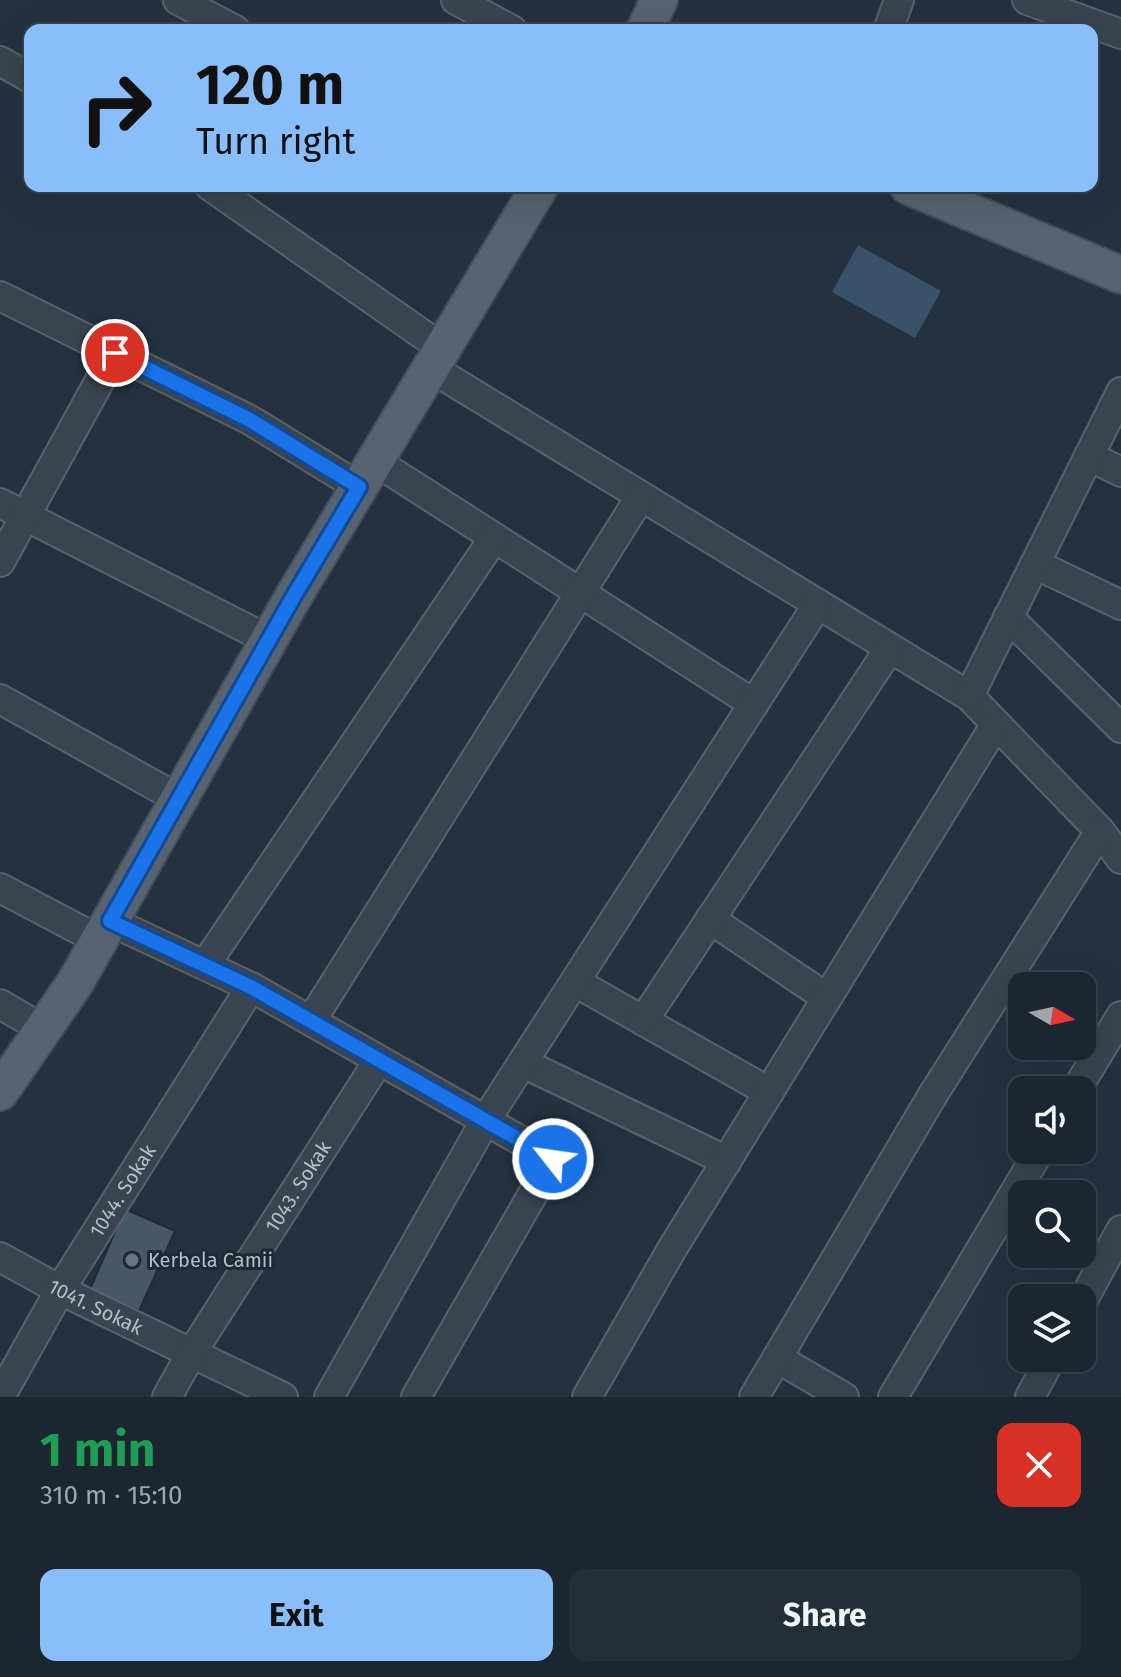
<!DOCTYPE html>
<meta charset="utf-8">
<style>
:root{--surface:#1b2630;--page:#242e38;--text:#f1f3f6;--muted:#a0a5ab;--line:#39434c;--accent:#8abefa}
body{margin:0;font-family:"Fira Sans",sans-serif;background:var(--page);color:var(--text);height:100vh;display:flex;flex-direction:column;font-size:30px;white-space:nowrap}
*{box-sizing:border-box;margin:0}
p{font-size:26px;color:var(--muted)}
.icon{flex:none;width:44px;height:44px;fill:none;stroke:currentColor;stroke-width:2;stroke-linecap:round;stroke-linejoin:round}
.map{position:relative;height:1397px;overflow:hidden}
.drawer{display:flex;flex-direction:column;background:var(--surface);flex:1}
.drawer>*{flex:none}
.hud{position:absolute;left:24px;top:24px;width:1074px;height:168px;border-radius:16px;box-shadow:0 8px 32px #0002,0 0 0 2px var(--line);background:#8abefa;color:#111;overflow:hidden}
.needle{width:52px;rotate:99deg}
.fabs{position:absolute;left:1008px;top:972px;display:grid;gap:16px}
.fabs a{display:grid;place-items:center;width:88px;height:88px;border-radius:16px;background:var(--surface);box-shadow:0 8px 32px #0002,0 0 0 2px var(--line);font-size:40px}
.pin{position:absolute;display:grid;place-items:center;width:68px;height:68px;color:#fff;margin:-34px;border:4px solid #fff;border-radius:50%;box-shadow:0 2px 8px #0007}
.me{position:absolute;width:88px;margin:-44px;rotate:300deg;stroke-linejoin:round;filter:drop-shadow(0 0 6px #0008)}
.turn{display:flex;align-items:center;gap:28px;height:168px;padding:0 40px;font-size:36px}
.turn .icon{width:104px;height:104px;stroke-width:2.5}
.turn b{display:block;font-size:56px;line-height:68px}
.round{display:grid;place-items:center;flex:none;width:84px;height:84px;border-radius:16px;background:var(--page)}
.overview{display:flex;align-items:center;justify-content:space-between;height:136px;padding:0 40px}
h1{font-size:48px;font-weight:700;line-height:60px;color:#1e9e55}
.cta{display:flex;gap:16px;margin-top:auto;padding:16px 40px}
.cta a{flex:1;height:92px;border-radius:16px;background:var(--accent);color:#111;font-size:32px;font-weight:700;line-height:92px;text-align:center}
.cta a+a{background:var(--page);color:var(--text)}
.map>svg:first-child{display:block}
.water{fill:#395169}
.building{fill:#485866;stroke:#1f2b37;stroke-width:2}
.lines{fill:none;stroke-linecap:round;stroke-linejoin:round}
.minor-casing{stroke:#57626d;stroke-width:32}
.major-casing{stroke:#424d59;stroke-width:40}
.minor{stroke:#394450;stroke-width:28}
.major{stroke:#576370;stroke-width:36}
.route-casing{stroke:#114b97;stroke-width:20}
.route{stroke:#1a73e8;stroke-width:14}
.worship-dot{fill:#6b7280;stroke:#1d2935;stroke-width:3}
.labels{text-anchor:middle;stroke-width:6;stroke-linejoin:round;paint-order:stroke}
.street-label{font-size:20px;fill:#b5bfca;stroke:#1d2935}
.poi-label{font-size:20px;fill:#b5bfca;stroke:#1d2935;text-anchor:start}
</style>
<div class="map">
<svg width="1121" height="1397" viewBox="0 0 1121 1397">
<rect width="100%" height="100%" fill="#243240"/>
<path class="water" d="M858,245L941,291L915,338L832,292Z"/>
<path class="building" d="M125,1209L175,1231L139,1311L90,1289Z"/>
<g class="lines">
<g class="minor-casing">
<g id="minor">
<path d="M178,0L235,30"/>
<path d="M456,0L512,30"/>
<path d="M1027,0L1121,34"/>
<path d="M888,30L899,0"/>
<path d="M0,61L30,78"/>
<path d="M210,186L442,348"/>
<path d="M0,296L250,420L359,487"/>
<path d="M431,368L969,696L1100,831L1121,859"/>
<path d="M1089,456L1121,472"/>
<path d="M375,461L754,704"/>
<path d="M0,503L269,640"/>
<path d="M0,562L115,353"/>
<path d="M1035,564L1121,605"/>
<path d="M1008,617L1121,728"/>
<path d="M969,696L1121,392"/>
<path d="M0,699L179,799"/>
<path d="M0,888L99,940"/>
<path d="M710,919L827,998"/>
<path d="M110,921L251,987L553,1159L416,1397"/>
<path d="M205,965L494,538"/>
<path d="M575,982L769,1092"/>
<path d="M0,1004L43,1029"/>
<path d="M311,1021L641,496"/>
<path d="M643,1021L890,648"/>
<path d="M523,1063L727,1161"/>
<path d="M1076,1090L1121,1016"/>
<path id="s1" d="M0,1257L60,1290L283,1397"/>
<path d="M1082,1302L1121,1230"/>
<path d="M777,1358L844,1397"/>
<path id="s2" d="M0,1397L60,1290L251,987"/>
<path id="s3" d="M167,1397L191,1354L379,1060"/>
<path d="M329,1397L485,1121L818,604"/>
<path d="M587,1397L672,1249L996,724"/>
<path d="M754,1397L934,1093L1100,831"/>
<path d="M893,1397L1040,1150"/>
<path d="M1030,1397L1051,1358"/>
</g>
</g>
<g class="major-casing">
<path id="major" d="M645,30L659,0
M908,186L1121,275
M0,1092L75,983L292,599L540,186"/>
</g>
<use href="#minor" class="minor"/>
<use href="#major" class="major"/>
</g>
<g class="lines">
<g class="route-casing">
<path id="route" d="M115,353L250,420L359,487L292,599L110,921L251,987L553,1159"/>
</g>
<use href="#route" class="route"/>
</g>
<circle class="worship-dot" cx="132" cy="1260" r="8"/>
<g class="labels">
<g class="street-label">
<text dy="7" stroke="none"><textPath href="#s3" startOffset="248">1043. Sokak</textPath></text>
<text dy="7" stroke="none"><textPath href="#s2" startOffset="240">1044. Sokak</textPath></text>
<text dy="7" stroke="none"><textPath href="#s1" startOffset="108">1041. Sokak</textPath></text>
</g>
<g class="poi-label">
<text x="148" y="1267">Kerbela Camii</text>
</g>
</g>
</svg>
<div class="fabs">
<a><svg class="needle" viewBox="-14 -14 28 28"><path d="M0-13l5 13h-10z" fill="#e53935"/><path d="M0 13l5-13h-10z" fill="#a0a5ab"/></svg></a>
<a><svg class="icon" aria-label="sound" viewBox="0 0 24 24"><path d="M4 9h4l5-4v14l-5-4H4zM17 9q2 3 0 6"/></svg></a>
<a><svg class="icon" aria-label="search" viewBox="0 0 24 24"><circle cx="10" cy="10" r="6"/><path d="M15 15l6 6"/></svg></a>
<a><svg class="icon" aria-label="layers" viewBox="0 0 24 24"><path d="M12 4l9 5-9 5-9-5zM3 14l9 5 9-5"/></svg></a>
</div>
<div class="pin" style="left:115px;top:353px;background:#d93025"><svg class="icon" aria-label="arrive" viewBox="0 0 24 24"><path d="M6 21V4h12l-3 4 3 4H6"/></svg></div>
<svg class="me" style="left:553px;top:1159px" viewBox="-20 -20 40 40"><circle r="17" fill="#1a73e8" stroke="#fff" stroke-width="3"/><path d="M0-11L8 9 0 5-8 9z" fill="#fff"/></svg>
<div class="hud">
<div class="turn"><svg class="icon" aria-label="right" viewBox="0 0 24 24"><path d="M7 20v-9h11M14 6l5 5-5 5"/></svg><div><b>120 m</b>Turn right</div></div>
</div>
</div>
<section class="drawer">
<div class="overview"><div><h1>1 min</h1><p>310 m · 15:10</p></div><a class="round" style="background:#d93025;color:#fff"><svg class="icon" aria-label="close" viewBox="0 0 24 24"><path d="M6 6l12 12M18 6L6 18"/></svg></a></div>
<div class="cta"><a>Exit</a><a>Share</a></div>
</section>
